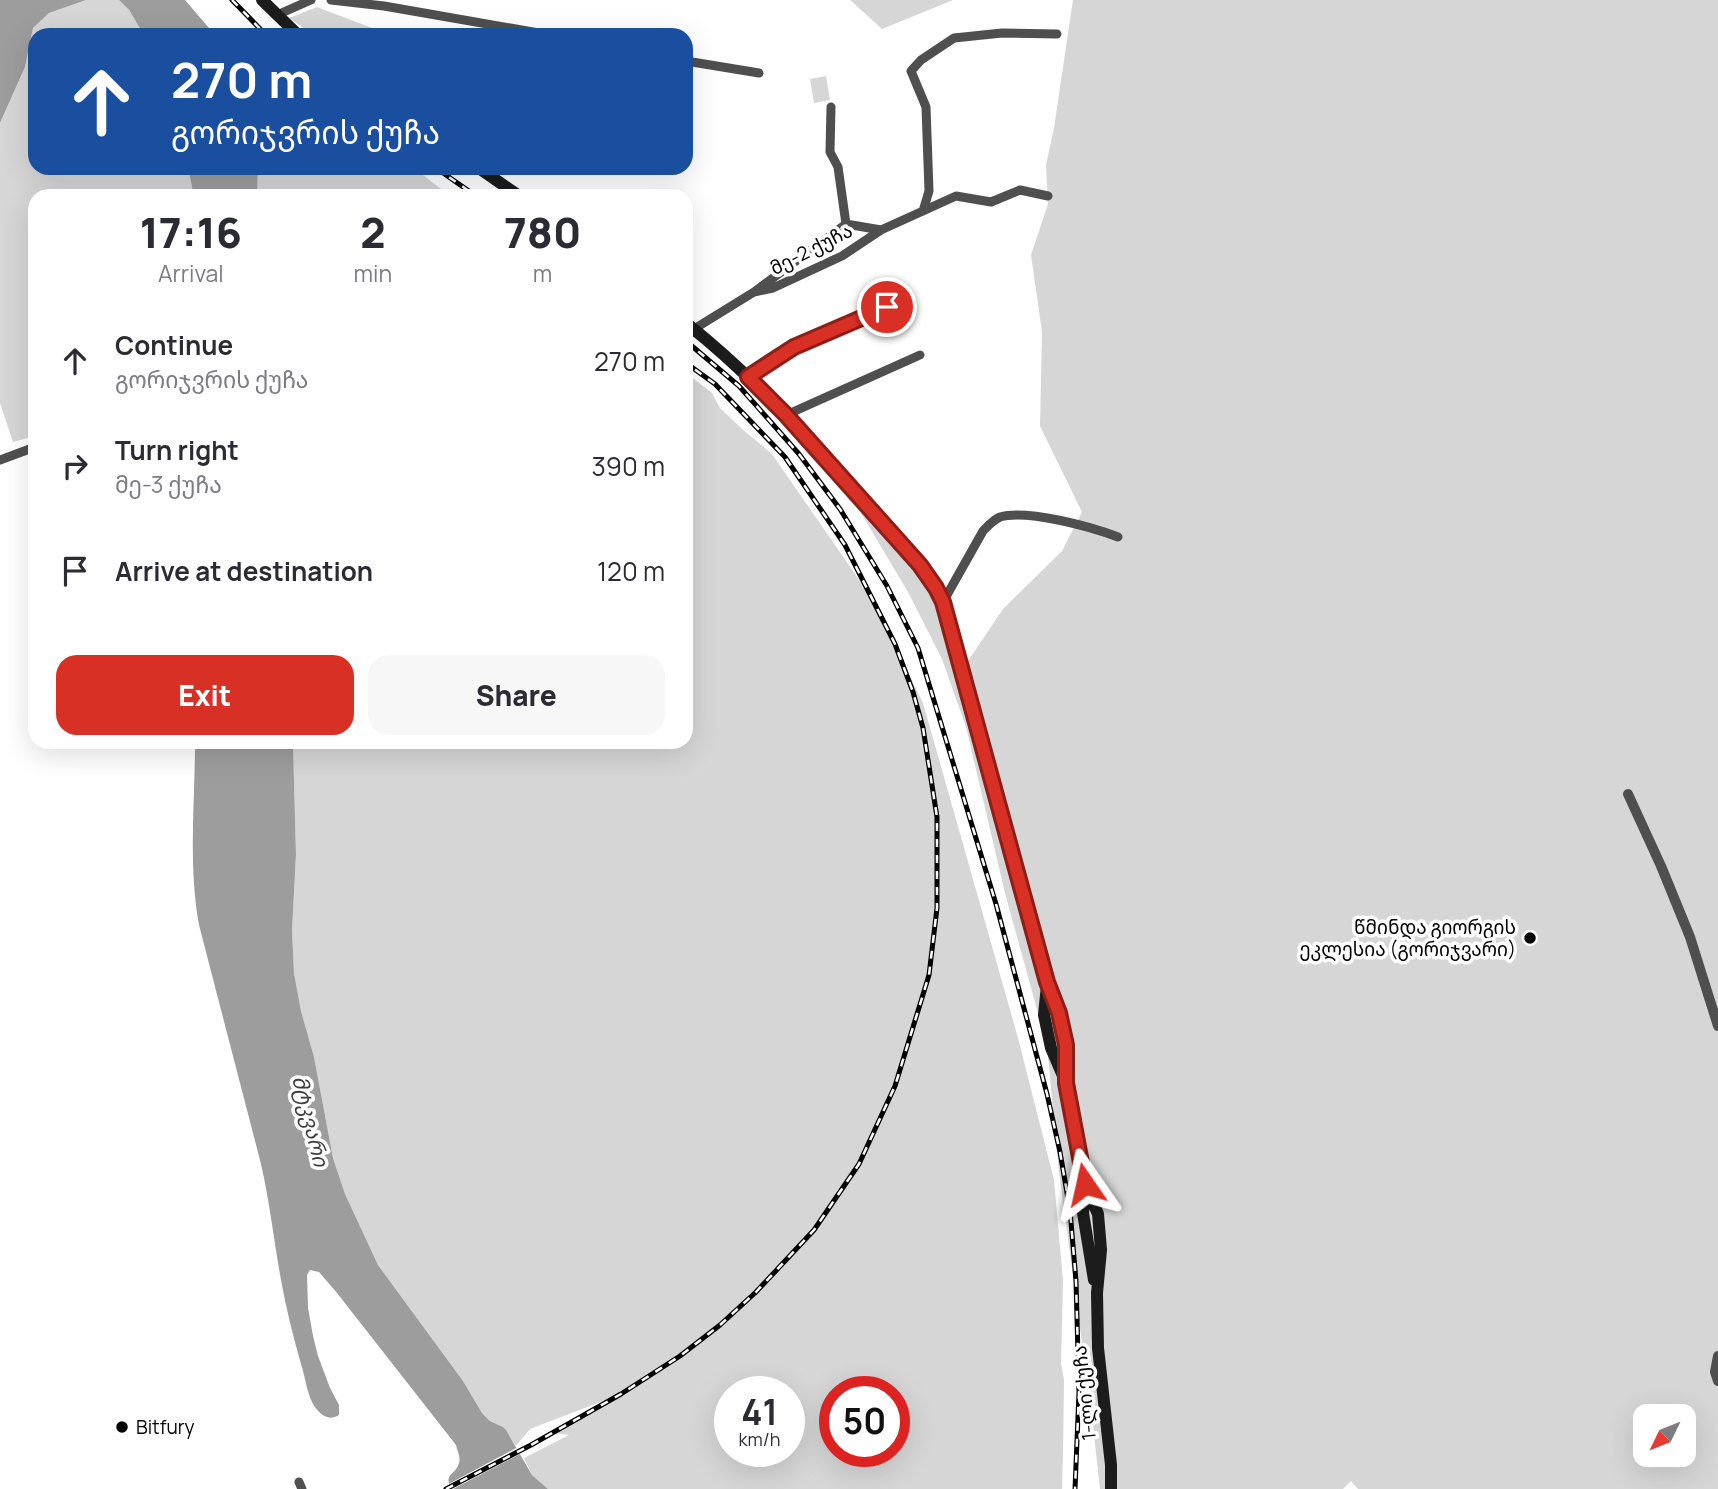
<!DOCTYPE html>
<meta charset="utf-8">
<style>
:root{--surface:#fff;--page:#f7f7f7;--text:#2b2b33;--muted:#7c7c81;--accent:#d93025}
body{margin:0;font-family:Manrope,"Noto Sans Georgian",sans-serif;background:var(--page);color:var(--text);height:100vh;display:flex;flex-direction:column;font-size:26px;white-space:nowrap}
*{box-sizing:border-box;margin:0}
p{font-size:23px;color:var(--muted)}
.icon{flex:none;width:38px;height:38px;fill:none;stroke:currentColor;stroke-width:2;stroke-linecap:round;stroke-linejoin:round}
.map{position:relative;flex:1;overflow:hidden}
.panel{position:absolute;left:28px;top:189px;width:665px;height:560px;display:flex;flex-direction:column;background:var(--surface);border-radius:21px;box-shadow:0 7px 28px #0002}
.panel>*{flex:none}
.guide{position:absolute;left:28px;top:28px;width:665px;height:147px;border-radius:21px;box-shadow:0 7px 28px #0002;background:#1a4fa0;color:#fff;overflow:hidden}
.needle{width:46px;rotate:227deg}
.fabs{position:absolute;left:1633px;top:1404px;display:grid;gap:14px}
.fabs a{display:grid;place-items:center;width:63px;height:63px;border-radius:14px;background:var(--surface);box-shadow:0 7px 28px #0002;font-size:35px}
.speed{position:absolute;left:714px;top:1376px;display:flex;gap:14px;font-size:35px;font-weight:700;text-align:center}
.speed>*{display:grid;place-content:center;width:91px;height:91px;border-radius:50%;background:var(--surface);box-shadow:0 7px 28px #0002;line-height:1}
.speed small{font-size:18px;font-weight:400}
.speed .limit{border:10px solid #d22;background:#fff;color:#111}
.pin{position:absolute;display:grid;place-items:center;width:60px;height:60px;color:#fff;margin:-30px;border:4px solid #fff;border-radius:50%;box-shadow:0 2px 7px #0007}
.me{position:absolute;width:77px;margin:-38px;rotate:349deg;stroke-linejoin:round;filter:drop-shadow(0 0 5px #0008)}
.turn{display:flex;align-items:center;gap:24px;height:147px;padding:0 28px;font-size:32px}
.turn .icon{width:91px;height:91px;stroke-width:2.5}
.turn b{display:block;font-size:49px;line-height:60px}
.eta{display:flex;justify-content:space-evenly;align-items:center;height:119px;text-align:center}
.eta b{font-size:42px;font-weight:800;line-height:49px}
.primary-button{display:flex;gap:14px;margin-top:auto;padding:14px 28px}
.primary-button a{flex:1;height:80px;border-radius:21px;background:var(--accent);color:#fff;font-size:28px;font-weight:800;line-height:80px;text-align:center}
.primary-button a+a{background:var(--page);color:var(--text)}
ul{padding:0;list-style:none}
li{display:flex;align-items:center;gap:21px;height:105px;padding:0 28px}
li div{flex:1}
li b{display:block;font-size:26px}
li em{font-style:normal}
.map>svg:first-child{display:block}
.green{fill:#d6d6d6;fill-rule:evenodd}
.water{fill:#9d9d9d}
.pier{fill:#fff}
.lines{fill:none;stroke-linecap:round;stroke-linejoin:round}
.minor{stroke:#4f4f4f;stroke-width:9}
.tertiary{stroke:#4f4f4f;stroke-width:10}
.secondary{stroke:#1c1c1c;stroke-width:12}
.rail-casing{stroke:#000;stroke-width:5}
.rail{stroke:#fff;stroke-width:2.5;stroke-dasharray:8;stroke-linecap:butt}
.route-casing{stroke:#8d1f18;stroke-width:18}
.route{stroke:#d93025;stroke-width:12}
.poi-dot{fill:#000;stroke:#fff;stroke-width:2.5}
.labels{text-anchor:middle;stroke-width:7;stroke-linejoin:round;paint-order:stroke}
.street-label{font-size:19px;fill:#000;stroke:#fff}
.poi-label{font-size:19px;fill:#000;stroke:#fff;text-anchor:end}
.water-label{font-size:21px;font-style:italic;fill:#3e3e3e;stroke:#fff}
</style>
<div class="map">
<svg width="1718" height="1489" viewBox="0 0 1718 1489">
<rect width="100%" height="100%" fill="#fff"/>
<path class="green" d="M86,0H119L129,10L144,35H35V168H188L194,196H35V436L13,442L0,403V123L25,67L33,28L49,13Z
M850,0H953L882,29Z
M1073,0H1718V1489H1358L1351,1481L1343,1489H1100L1092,1417L1059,1172L1047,1046L1005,893L966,727L942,659L908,592L852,498L890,538L922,581L937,608L952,667L966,664L1003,609L1062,551L1082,512L1040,426L1042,332L1031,255L1048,204L1046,165L1054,128ZM1645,1416H1684V1454H1645Z
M317,7L372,28L403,35H314L289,18Z
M826,76L830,100L814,103L810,79Z
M258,168H414L450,196H257Z
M686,373L712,393L720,408L742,429L772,454L873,600L923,703L1018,1038L1054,1180L1063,1280L1061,1363L1064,1380L1063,1454L1062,1489H548L532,1475L524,1458L569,1435L555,1433L616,1396L530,1429L516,1446L503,1427L490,1421L482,1413L463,1381L378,1265L345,1194L333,1158L314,1057L301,1011L294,973L292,930L296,855L293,742H686ZM730,1391H789V1451H730ZM835,1391H894V1451H835Z"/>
<path class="water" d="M0,0H86L49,13L33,28L25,67L0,123Z
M119,0H185L215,35H144L129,10Z
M188,168H258L257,196H194Z
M195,742H293L296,855L292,930L294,973L301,1011L314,1057L333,1158L345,1194L378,1265L463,1381L482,1413L490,1421L503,1427L506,1430L532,1475L548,1489H452C442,1474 456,1475 459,1463C461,1457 457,1451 456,1445L337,1293L319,1272L310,1270L307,1275L308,1308L313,1336L318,1356L330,1388L339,1405V1415C328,1422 319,1414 313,1404C307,1393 305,1376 301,1364C293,1336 286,1308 281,1280C274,1241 270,1204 261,1164L199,925C188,864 195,803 195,742Z"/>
<path class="pier" d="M520,1446L524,1452L453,1489H447L445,1486Z"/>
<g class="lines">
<path class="minor" d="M331,0L384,6L550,35
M277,15L311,0
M686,61L759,73
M831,107L830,152L838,167L846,224
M923,211L929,191L926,107L911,71L921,60L954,38L1002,33L1057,34
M754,292L773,288L842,256L881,230L956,196L991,202L1020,190L1048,196
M694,329L754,292L846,224L881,230
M748,377L794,347L887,308
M786,415L920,355
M0,460L35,447
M943,602L983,531C989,525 993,520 1000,517C1027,509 1092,527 1118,537
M299,1482L302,1489"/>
<path class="tertiary" d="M1628,794L1661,866L1690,937L1718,1026
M1718,1356L1715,1372L1718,1381"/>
<path class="secondary" d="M262,0L298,35
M479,168L519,196
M686,323C773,391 846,483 920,565L936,588L943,602L1047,982L1059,1013L1066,1045V1083L1085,1184L1098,1214L1101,1250L1097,1293L1098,1348L1111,1465V1489
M1047,985L1044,1015L1051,1048L1063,1076
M1085,1188L1083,1213L1094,1280"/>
<g class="rail-casing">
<path id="rail" d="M232,0L266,35
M436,168L476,196
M686,341L739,386L799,454L840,509L887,586L918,648L996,904L1047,1094L1060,1152L1070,1210L1076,1281L1079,1392L1075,1489
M446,1489L531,1445L621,1394L680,1356L720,1325L756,1292L814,1230L859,1164L895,1086L929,975L937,908V817L923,728L913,692L895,644L845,545L785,457L715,384L686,363"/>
</g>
<use href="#rail" class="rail"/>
</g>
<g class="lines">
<g class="route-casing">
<path id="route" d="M887,307L794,347L748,377L786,415L920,565L936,588L943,602L1047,982L1059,1013L1066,1045V1083L1085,1184"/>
</g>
<use href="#route" class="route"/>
</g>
<g class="poi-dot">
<circle cx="1530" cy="938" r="7"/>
<circle cx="122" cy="1427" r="7"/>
</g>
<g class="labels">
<g class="street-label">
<text transform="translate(811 249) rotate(-27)" y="7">მე-2 ქუჩა</text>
<text transform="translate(1084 1393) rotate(-96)" y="7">1-ლი ქუჩა</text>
</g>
<g class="poi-label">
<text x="1516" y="934">წმინდა გიორგის<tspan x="1516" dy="22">ეკლესია (გორიჯვარი)</tspan></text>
<text x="136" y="1434" text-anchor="start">Bitfury</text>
</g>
<g class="water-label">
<text transform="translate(310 1121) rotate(76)" y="7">მტკვარი</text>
</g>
</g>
</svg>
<div class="fabs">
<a><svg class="needle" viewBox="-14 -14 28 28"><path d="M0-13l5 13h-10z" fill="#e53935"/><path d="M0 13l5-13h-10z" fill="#7c7c81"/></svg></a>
</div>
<div class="speed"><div>41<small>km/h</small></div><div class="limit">50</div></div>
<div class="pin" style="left:887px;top:307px;background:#d93025"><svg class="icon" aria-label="arrive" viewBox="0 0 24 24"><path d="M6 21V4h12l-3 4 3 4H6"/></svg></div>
<svg class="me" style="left:1085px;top:1184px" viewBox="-20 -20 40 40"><path d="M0-17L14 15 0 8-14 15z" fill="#d93025" stroke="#fff" stroke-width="4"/></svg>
<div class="guide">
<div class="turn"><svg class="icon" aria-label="ahead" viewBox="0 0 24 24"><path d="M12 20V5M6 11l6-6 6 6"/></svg><div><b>270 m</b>გორიჯვრის ქუჩა</div></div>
</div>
<section class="panel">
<div class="eta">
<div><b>17:16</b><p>Arrival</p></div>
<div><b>2</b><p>min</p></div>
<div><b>780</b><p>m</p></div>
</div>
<ul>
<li><svg class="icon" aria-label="ahead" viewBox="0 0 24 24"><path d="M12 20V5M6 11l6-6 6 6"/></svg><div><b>Continue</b><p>გორიჯვრის ქუჩა</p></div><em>270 m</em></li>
<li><svg class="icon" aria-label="right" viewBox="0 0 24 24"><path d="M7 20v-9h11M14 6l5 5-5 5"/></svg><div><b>Turn right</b><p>მე-3 ქუჩა</p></div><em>390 m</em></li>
<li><svg class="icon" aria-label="arrive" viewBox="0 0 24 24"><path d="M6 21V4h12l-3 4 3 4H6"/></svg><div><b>Arrive at destination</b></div><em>120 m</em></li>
</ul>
<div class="primary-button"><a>Exit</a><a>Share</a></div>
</section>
</div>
